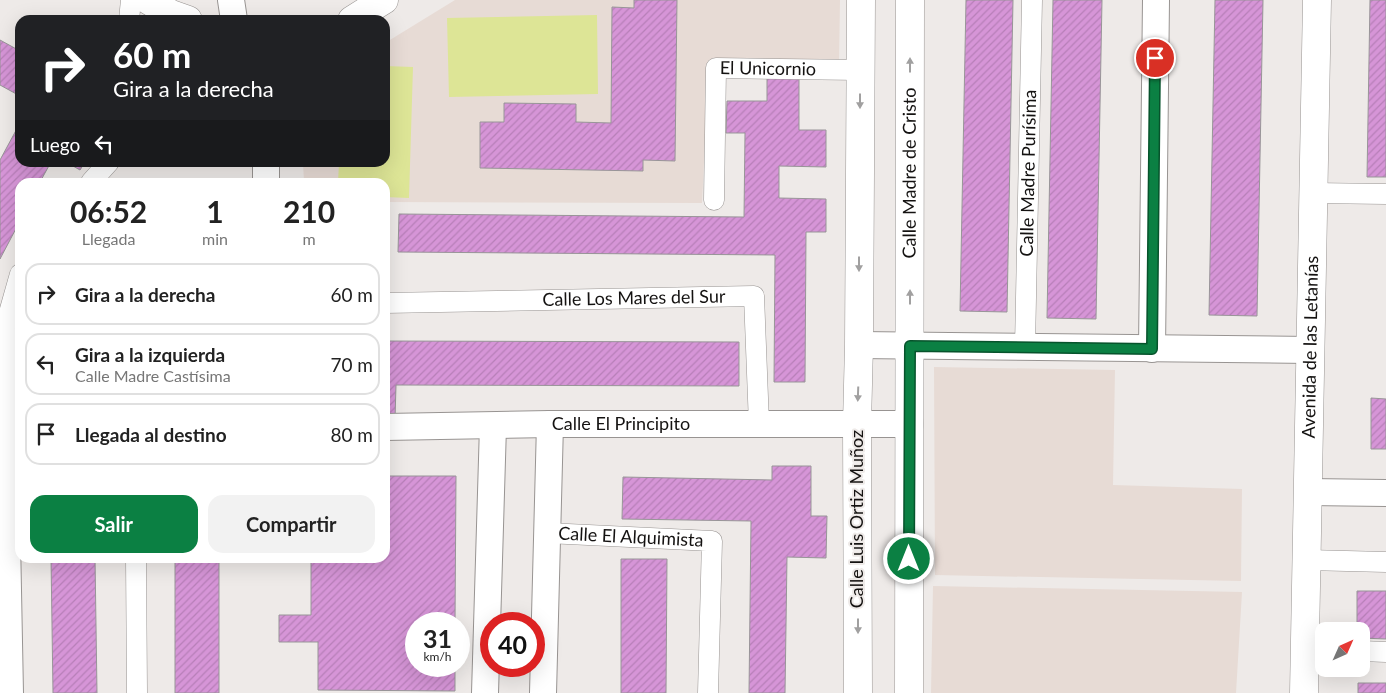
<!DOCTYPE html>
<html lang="es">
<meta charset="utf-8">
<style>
:root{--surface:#fff;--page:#f2f2f2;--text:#222;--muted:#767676;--line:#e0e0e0;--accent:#0b8043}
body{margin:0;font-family:Lato,sans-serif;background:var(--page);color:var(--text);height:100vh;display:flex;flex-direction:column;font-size:19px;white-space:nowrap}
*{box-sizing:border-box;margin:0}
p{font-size:16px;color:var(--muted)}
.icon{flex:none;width:28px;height:28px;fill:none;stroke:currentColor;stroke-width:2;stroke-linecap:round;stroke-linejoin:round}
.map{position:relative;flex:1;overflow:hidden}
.side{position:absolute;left:15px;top:178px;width:375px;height:385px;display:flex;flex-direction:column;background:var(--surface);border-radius:15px;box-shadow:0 5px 20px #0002}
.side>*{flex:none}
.hud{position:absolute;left:15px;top:15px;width:375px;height:152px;border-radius:15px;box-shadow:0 5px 20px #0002;background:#202124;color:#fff;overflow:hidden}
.needle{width:32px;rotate:45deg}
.fabs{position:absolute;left:1315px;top:622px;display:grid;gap:10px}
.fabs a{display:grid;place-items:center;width:55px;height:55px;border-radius:10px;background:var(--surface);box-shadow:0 5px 20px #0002;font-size:25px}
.speed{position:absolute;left:405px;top:612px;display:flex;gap:10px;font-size:25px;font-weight:700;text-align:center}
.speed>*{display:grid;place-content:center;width:65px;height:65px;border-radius:50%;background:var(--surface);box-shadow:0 5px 20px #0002;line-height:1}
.speed small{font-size:12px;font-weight:400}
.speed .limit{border:8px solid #d22;background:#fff;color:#111}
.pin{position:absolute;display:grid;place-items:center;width:42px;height:42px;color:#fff;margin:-21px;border:2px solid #fff;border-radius:50%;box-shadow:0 1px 5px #0007}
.me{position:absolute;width:55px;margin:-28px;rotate:0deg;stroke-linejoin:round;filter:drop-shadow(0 0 4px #0008)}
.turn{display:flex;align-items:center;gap:18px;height:105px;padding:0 15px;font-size:22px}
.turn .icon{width:65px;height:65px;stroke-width:2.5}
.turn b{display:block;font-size:35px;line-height:42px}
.then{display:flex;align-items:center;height:48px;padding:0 15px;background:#0003;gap:10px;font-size:19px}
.eta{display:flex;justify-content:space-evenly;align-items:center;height:85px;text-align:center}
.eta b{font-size:30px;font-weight:700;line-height:35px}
.cta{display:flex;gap:10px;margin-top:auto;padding:10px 15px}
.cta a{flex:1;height:58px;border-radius:15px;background:var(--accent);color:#fff;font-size:20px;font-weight:700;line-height:58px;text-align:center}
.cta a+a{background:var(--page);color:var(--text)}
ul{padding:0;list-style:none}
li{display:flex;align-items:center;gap:15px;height:62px;margin:0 10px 8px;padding:0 5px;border:2px solid var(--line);border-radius:15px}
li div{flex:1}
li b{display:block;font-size:19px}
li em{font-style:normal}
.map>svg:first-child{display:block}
.built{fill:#e7dbd5}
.pitch{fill:#dde596}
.building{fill:url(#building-hatch);stroke:#989598}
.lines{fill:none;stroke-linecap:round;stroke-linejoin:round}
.pedestrian-casing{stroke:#989492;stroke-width:21}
.minor-casing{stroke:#989492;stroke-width:28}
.tertiary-casing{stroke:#989492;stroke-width:29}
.pedestrian{stroke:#fff;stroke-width:20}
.minor{stroke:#fff;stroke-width:26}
.tertiary{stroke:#fff;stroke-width:28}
.oneway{fill:#a1a0a0}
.route-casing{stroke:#07532c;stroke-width:12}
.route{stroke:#0b8043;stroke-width:9}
.labels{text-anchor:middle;stroke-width:4;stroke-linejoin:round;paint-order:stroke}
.street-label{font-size:18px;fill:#141211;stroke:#eeeae8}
</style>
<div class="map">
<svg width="1386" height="693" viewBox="0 0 1386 693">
<defs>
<pattern id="building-hatch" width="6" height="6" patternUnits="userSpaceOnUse" patternTransform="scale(1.25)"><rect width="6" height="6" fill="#d695d7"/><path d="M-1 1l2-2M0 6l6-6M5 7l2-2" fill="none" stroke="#b77fb8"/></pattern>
</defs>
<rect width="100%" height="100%" fill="#eeeae8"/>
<path class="built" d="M455,0H840L839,64L709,62L702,203L385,202V182H304L303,163L385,162V43Z
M934,367L1115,370L1113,485L1242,489L1241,581L935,575Z
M933,586L1242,592L1236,693H931Z"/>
<path class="pitch" d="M597,15L598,94L449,97L447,18Z
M385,66L413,67L409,198L385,197V182H338L339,163L385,162Z"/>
<path class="building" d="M634,0H677L675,161L643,160V171L480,168V122H504V103L576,104V122L611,123L612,7L634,8Z
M966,0H1013L1007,312L960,311Z
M1053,0H1102L1096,319L1047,318Z
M1215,0H1263L1257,316L1209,315Z
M1370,0H1386V177H1367Z
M0,40L20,51V96L0,85Z
M767,78H799V130H826V167L779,166V198L826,199V232H806L805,382H774L775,255L398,252L399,214L744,217L745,133H726L727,101H767Z
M20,123V162H51L40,182H20V221L0,259V160Z
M66,162H85L80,170Z
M385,341L739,342V386L396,385L395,419H385Z
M1371,398L1386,399V449H1371Z
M772,466H811V516H827L826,558L787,557L785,693H749L751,521L622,519L623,477L772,480Z
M385,476H456L455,624H416V666H455V691L318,690V642H279V615H311V558H385Z
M51,558H95L97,693H53Z
M175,558H219V693H175Z
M621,559H667L666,693H621Z
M1357,591H1386V639L1361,638V631H1357Z
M1358,683H1386V693H1358Z"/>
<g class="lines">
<g class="pedestrian-casing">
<g id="pedestrian">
<path d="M129,20L131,0"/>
<path d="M91,182L109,162"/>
<path d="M1313,193L1386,194"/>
<path id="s1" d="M714,200L716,68L860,70"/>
<path id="s2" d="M385,303L754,296L759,424"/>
<path d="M3,334L20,274"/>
<path id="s3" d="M1025,347L1032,0"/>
<path id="s4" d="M547,533L712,541L708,693"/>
<path d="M136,558L137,693"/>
<path d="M1307,560L1386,562"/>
<path d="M1305,650L1324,651"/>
<path d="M1361,651L1386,652"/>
</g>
</g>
<g class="minor-casing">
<g id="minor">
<path d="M231,0L234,20"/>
<path d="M266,182V162"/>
<path d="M3,334L10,693"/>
<path d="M859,345L1310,350"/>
<path d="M1152,349L1156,0"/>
<path id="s5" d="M385,427L550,424H910"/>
<path d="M1308,492L1386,493"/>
<path d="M485,693L493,426"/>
<path d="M543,693L550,424"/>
</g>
</g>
<g class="tertiary-casing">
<g id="tertiary">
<path d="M148,0L171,14L188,20"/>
<path d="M352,20L384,0"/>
<path d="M858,693L857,424L859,345L861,0"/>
<path id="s6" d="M909,693L910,0"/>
<path id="s7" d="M1304,693L1317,0"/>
</g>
</g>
<use href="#pedestrian" class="pedestrian"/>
<use href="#minor" class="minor"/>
<use href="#tertiary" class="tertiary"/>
</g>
<defs><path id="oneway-solid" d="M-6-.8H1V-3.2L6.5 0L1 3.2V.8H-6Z" transform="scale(1.25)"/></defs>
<g class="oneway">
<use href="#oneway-solid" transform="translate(910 65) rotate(-90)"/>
<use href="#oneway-solid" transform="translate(860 101) rotate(90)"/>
<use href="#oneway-solid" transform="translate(859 264) rotate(90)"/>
<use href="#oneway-solid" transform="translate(910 297) rotate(-90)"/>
<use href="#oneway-solid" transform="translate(858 394) rotate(92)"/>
<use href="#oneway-solid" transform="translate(858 626) rotate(90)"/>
</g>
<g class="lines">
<g class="route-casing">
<path id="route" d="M909,559L910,346L1152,349L1155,58"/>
</g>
<use href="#route" class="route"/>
</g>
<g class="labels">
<g class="street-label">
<text dy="6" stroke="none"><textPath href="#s1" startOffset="184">El Unicornio</textPath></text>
<text dy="6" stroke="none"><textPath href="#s6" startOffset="520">Calle Madre de Cristo</textPath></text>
<text dy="6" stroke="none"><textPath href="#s3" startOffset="174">Calle Madre Purísima</textPath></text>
<text dy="6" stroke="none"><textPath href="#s2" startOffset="249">Calle Los Mares del Sur</textPath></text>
<text dy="6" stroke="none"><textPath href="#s7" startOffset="346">Avenida de las Letanías</textPath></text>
<text dy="6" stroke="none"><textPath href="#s5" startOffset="236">Calle El Principito</textPath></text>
<text transform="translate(857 519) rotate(-90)" y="6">Calle Luis Ortiz Muñoz</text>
<text dy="6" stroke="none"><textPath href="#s4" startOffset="84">Calle El Alquimista</textPath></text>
</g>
</g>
</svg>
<div class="fabs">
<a><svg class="needle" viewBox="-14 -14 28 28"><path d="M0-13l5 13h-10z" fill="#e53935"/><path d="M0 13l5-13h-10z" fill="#767676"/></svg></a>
</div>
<div class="speed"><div>31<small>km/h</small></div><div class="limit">40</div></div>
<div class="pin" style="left:1155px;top:58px;background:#d93025"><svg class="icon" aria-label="arrive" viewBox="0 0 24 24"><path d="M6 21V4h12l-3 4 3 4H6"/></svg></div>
<svg class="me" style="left:909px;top:559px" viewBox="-20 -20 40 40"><circle r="17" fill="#0b8043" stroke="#fff" stroke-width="3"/><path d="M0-11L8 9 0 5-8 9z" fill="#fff"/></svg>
<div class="hud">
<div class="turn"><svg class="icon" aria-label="right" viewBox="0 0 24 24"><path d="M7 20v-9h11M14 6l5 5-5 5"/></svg><div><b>60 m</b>Gira a la derecha</div></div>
<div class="then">Luego<svg class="icon" aria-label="left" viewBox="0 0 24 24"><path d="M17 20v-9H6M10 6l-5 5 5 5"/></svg></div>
</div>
<section class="side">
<div class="eta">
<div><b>06:52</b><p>Llegada</p></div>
<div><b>1</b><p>min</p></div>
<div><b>210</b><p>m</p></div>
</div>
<ul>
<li><svg class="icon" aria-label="right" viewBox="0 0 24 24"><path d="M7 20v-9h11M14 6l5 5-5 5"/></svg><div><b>Gira a la derecha</b></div><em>60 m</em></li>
<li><svg class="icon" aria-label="left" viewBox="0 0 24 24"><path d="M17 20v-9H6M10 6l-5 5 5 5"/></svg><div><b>Gira a la izquierda</b><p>Calle Madre Castísima</p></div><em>70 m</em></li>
<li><svg class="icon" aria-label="arrive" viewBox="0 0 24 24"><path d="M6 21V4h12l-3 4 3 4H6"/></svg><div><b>Llegada al destino</b></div><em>80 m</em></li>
</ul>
<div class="cta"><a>Salir</a><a>Compartir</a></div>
</section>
</div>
